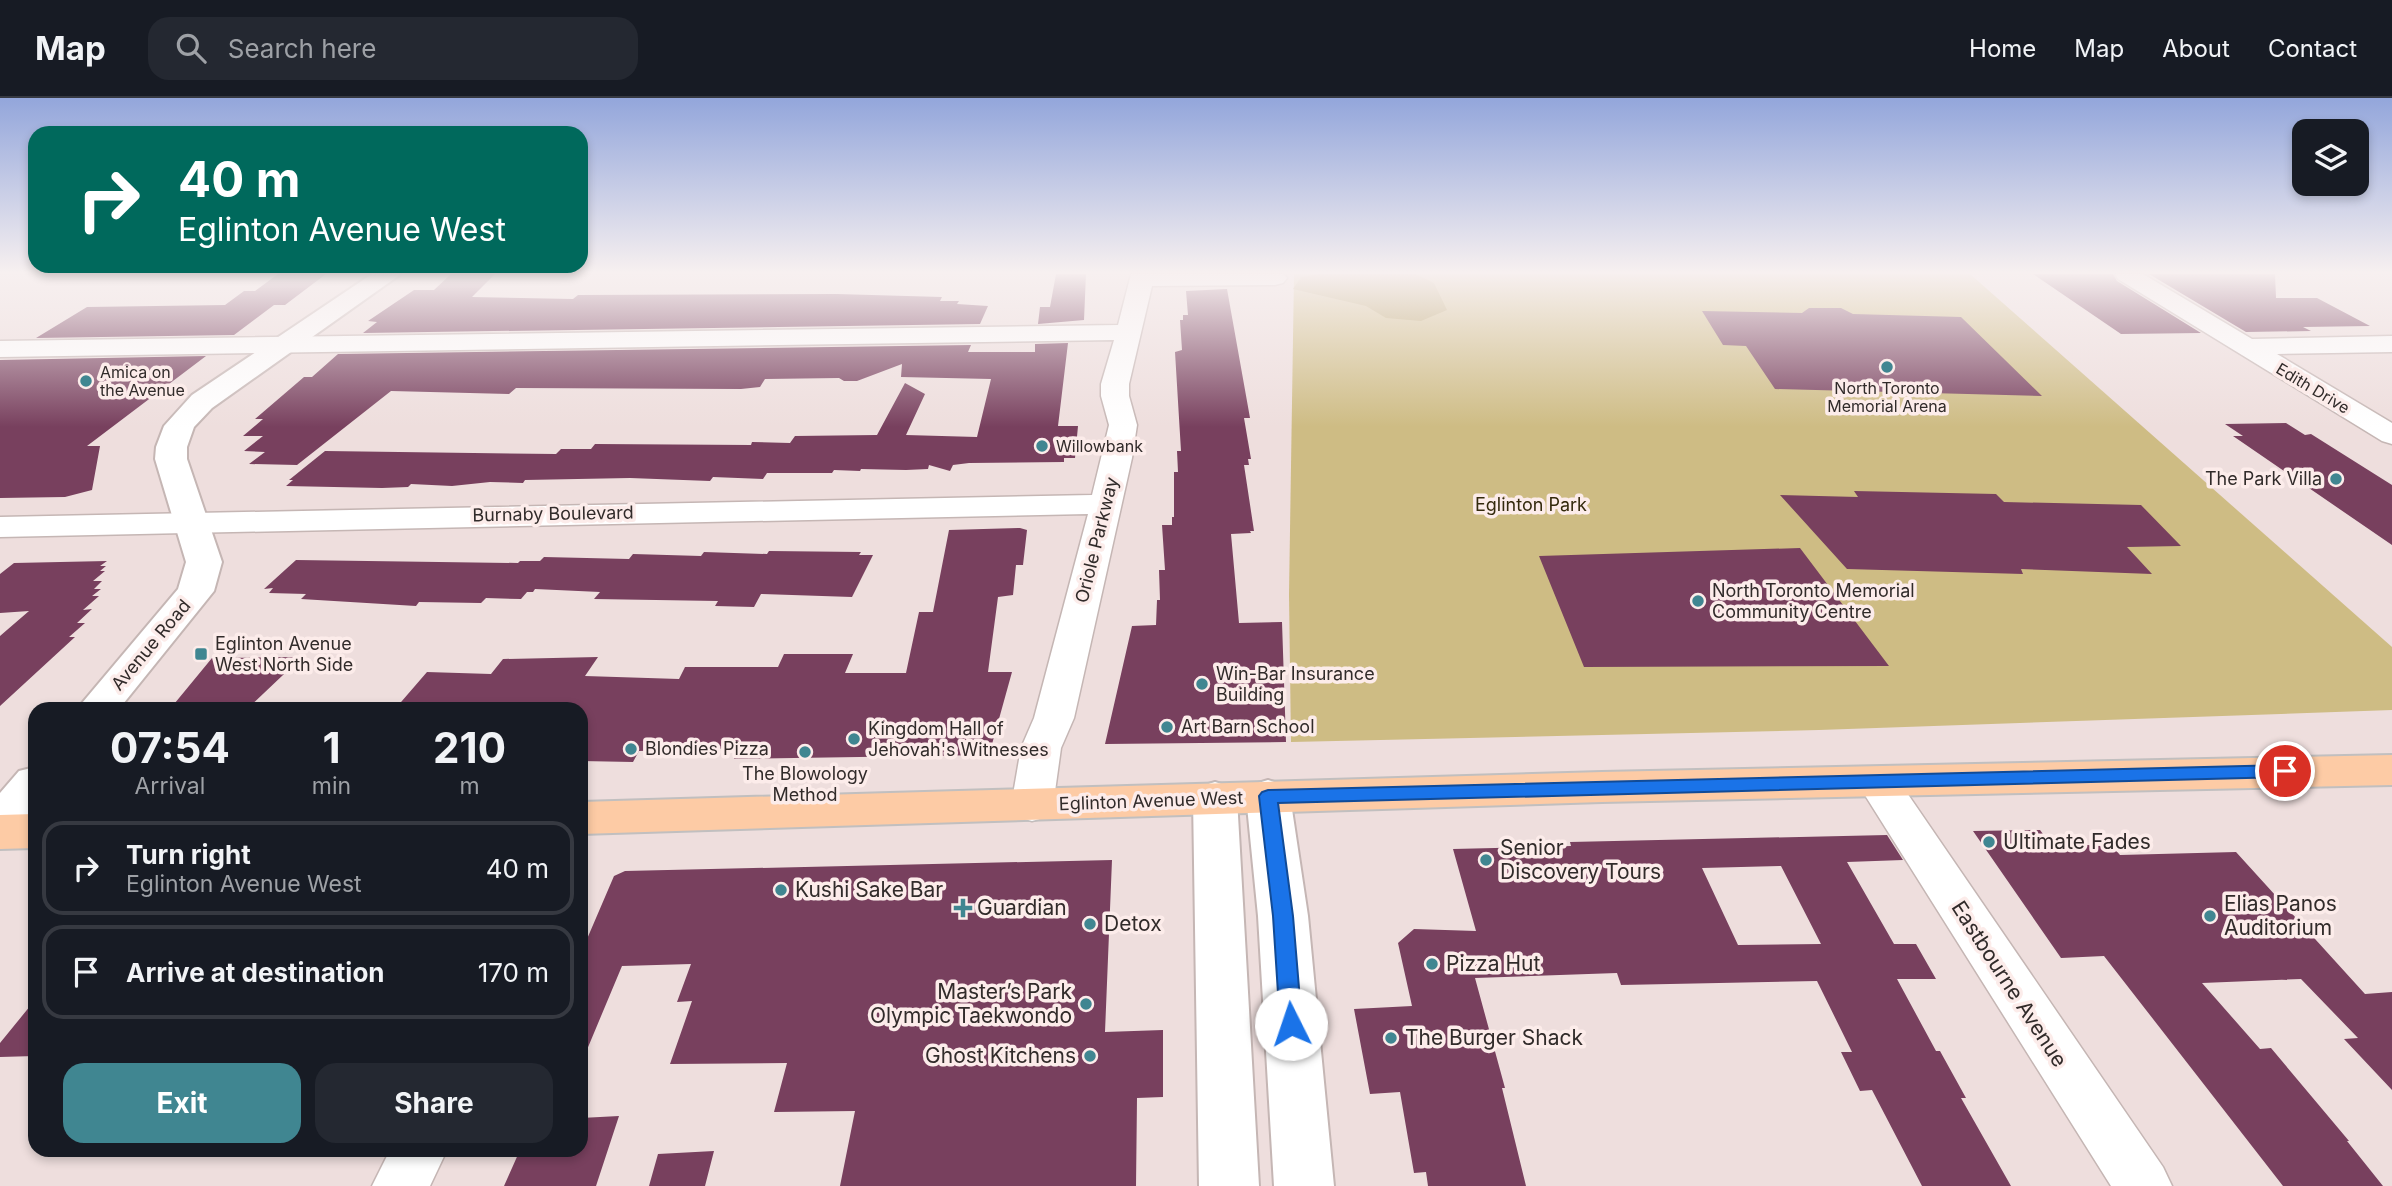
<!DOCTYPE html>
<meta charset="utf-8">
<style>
:root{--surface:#171b24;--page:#242831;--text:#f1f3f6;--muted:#9ea1a6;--line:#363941;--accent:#408691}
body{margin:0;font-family:Inter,sans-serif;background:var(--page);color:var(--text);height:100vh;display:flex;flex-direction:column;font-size:26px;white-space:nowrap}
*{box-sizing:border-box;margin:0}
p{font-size:23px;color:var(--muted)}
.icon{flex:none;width:38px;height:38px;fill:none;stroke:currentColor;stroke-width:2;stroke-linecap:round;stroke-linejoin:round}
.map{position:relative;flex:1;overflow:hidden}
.panel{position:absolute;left:28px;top:604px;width:560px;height:455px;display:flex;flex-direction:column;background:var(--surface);border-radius:21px;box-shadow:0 4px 10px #0003}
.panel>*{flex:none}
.top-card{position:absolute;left:28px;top:28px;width:560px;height:147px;border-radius:21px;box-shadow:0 4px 10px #0003;background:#00695c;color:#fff;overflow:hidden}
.controls{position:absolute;left:2292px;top:21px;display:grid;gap:14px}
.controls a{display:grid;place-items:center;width:77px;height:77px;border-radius:14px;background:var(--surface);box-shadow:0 4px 10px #0003;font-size:35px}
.pin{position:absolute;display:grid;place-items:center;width:60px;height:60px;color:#fff;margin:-30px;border:4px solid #fff;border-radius:50%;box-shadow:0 2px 7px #0007}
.me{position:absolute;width:77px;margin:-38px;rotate:356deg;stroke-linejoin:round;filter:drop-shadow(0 0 5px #0008)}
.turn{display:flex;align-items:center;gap:24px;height:147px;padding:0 35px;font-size:32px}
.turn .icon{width:91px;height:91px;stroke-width:2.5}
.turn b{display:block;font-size:49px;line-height:60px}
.eta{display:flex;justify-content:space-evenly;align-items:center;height:119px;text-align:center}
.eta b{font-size:42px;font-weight:700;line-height:49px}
.cta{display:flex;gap:14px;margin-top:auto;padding:14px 35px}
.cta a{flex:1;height:80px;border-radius:21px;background:var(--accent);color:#fff;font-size:28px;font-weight:700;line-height:80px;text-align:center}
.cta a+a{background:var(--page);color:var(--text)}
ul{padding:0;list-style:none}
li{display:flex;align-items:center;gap:21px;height:94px;margin:0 14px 10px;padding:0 21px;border:4px solid var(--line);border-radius:21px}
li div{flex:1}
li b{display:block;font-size:26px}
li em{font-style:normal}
header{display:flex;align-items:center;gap:42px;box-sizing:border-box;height:98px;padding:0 35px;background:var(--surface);border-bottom:2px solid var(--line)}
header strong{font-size:33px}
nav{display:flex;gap:38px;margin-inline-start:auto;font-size:24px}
.search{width:490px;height:63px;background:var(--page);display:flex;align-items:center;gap:18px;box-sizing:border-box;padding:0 24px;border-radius:21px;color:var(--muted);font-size:26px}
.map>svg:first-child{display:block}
.green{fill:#cebc84}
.forest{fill:#b49f5f}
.building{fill:#78405e;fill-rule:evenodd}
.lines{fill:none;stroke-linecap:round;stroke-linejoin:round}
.street-casing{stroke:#c5b6b4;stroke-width:3}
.secondary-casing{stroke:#c5b6b4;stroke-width:4}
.primary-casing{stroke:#c1bfbf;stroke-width:4}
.street{fill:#fff;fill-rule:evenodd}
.secondary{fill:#fff;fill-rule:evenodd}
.primary{fill:#fdcba5;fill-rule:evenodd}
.route{fill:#1a73e8;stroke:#114b97;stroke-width:2}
.poi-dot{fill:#408691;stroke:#fcecea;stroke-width:2.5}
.labels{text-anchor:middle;stroke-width:7;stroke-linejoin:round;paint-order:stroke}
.far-poi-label{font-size:16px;fill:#312b2a;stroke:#fcecea;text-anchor:start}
.far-street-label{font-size:16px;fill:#312b2a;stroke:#fcecea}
.poi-label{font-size:18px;fill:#312b2a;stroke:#fcecea;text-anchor:start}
.park-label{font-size:18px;fill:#342a0d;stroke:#fcecea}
.street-label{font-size:18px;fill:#312b2a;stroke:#fcecea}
.near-poi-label{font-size:21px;fill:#312b2a;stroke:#fcecea;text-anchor:start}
.near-street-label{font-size:21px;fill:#312b2a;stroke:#fcecea}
</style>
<header>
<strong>Map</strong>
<div class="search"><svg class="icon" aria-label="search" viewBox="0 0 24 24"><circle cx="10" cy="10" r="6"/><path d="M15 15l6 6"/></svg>Search here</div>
<nav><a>Home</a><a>Map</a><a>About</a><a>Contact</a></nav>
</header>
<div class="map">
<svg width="2392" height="1088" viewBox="0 0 2392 1088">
<rect width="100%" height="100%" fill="#eededd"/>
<path class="green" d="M1294,176H1970L2392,549V612L1819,632L1291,644L1289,497Z"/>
<path class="forest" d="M1319,176H1416L1434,185L1447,212L1421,223L1386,220L1366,208L1293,191L1301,179Z"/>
<path class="building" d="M278,176H326L285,207H274L234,237L36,240L87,209L225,207L244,193H255Z
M451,176H495L472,199L573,201L578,197L837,196L942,199L940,203H959L957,206L988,208L980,226L363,235L377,224L368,223L414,192H434Z
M1056,176H1086L1084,222L1038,226L1040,209H1050Z
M2033,176H2113L2117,183L2201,235L2121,236Z
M2149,176H2275L2276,200H2317L2370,228L2303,229L2311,233L2246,234Z
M1227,191L1250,320H1244L1251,361H1248L1249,367H1244L1254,433H1250L1251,435L1231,436L1239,525L1282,524L1286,644L1105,646L1132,528L1156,527L1157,502H1160L1159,472H1165L1162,427H1172V419H1174V374H1178L1177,353H1181L1175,254L1182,252L1180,222H1183V217H1188L1186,193Z
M1809,210H1841L1853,216L1961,219L2042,298L1775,291L1746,248L1723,247L1702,213L1802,215Z
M1068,245L1058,328H1078L1075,360H1064V364L969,365L953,367L950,373L929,367L928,371L906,372L861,371L860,373L834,372L832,375H767L763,381L713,379L710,383L630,380L525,382L523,385L490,384L452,388L411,386L408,389L382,390L286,388L293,382H289L325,353L556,356L561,351H591L595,346L751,347L752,344L790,345L795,338L877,337L905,285L925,296L906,337L977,339L991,281L901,279L902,266L857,283H844L839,280L765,281L760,289L741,291L516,290L509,296L391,293L297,367L249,366L265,354L244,353L263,338H243L263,321H255L304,279H312L338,256L971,247L968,254H1035V246Z
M206,258L87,348H100L92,392L65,399L0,400V262Z
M2286,325L2305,337L2311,336L2392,387V447L2233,338H2243L2225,326Z
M1854,393L1996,396L2004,404L2141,407L2181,448L2127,449L2152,476L2021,471L2023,476L1847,471L1780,397L1858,399Z
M1020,430L1027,432L1023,467H1016L1013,497L998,499L988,574H1012L989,657L734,661L739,650L639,653L633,664L581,663V611H395L427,574L491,576L503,561L598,559L585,578L679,581L685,569H778L784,556H853L845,575H906L919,514H933L949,432Z
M1800,450L1889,568L1584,569L1539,458Z
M769,453L861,454L859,457H873L852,499L761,496L754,509L715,508L718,503L594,501L600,494L535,491L533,494H527L521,501L486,500L481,505L419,504L416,508L301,501L306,496L269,495L273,490L264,491L296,462L518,465L520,463H540L544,459L629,461L633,456L701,458L704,454L767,456Z
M107,463L100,468H106L100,473H105L93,483H102L94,491H101L92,498H99L83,512L92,511L77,525H85L69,539H75L0,608V538L29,513L0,515V476L14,465Z
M302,559L247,611H170L212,560Z
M2040,732L2049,744L2113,749L2120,757L2236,754L2365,896L2392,894V992L2344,941L2358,940L2301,881L2202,885L2260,951L2271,950L2349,1043H2347L2383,1088H2283L2104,858L2061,860L1973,733Z
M1887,737L1903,762L1847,764L1894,846H1916L1936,881H1897L1936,953H1940L1966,1000H1961L2011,1088H1922L1872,992L1860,993L1841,954H1852L1817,883L1621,887L1617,875L1475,880L1505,990H1502L1526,1088H1428L1426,1074L1414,1075L1400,994L1370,996L1354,911L1412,908L1398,845L1414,831L1476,833L1453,751L1571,748L1570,744ZM1781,768L1821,846L1738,847L1702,770Z
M1112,762L1105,934L1163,932V999L1137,1000L1136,1088H840L855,1013L774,1014L787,965L670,966L692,903L677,904L691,866L622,868L581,966V855L614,778L625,773Z
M35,902V958L0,959V945Z
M619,1018L596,1088H504L520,1052H581V1020Z
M714,1053L705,1088H649L658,1056Z"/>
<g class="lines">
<g class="street-casing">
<path id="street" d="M1131,176H1284L1287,180L1283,185L1275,187L1152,188L1129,286V298L1137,327L1132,360L1074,620L1061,650L1053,708L1047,719L1032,723L1017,719L1011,708L1021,650L1034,620L1088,416L0,439V419L1092,397L1109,327L1101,298V286L1114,242L0,259V243L1118,227Z
M2115,176H2143L2252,241L2392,238V254L2277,256L2392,325V346L2382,343L2118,181Z
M1877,669L1892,673L2163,1069L2172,1088H2111L1856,683L1862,673Z
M390,1052H447L430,1088H372Z"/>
</g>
<g class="secondary-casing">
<path id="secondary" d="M372,176H401L212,310L194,329L187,349V361L222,464L214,493L119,611H77L178,491L186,464L155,361L156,349L164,328L192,297Z
M35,669C35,704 41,729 0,741V695L19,673Z
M1268,682L1284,687L1290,698L1308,818L1334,1088H1274L1258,818L1246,698L1252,687Z
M1215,684L1231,689L1237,700L1259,1088H1199L1193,700L1199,689Z"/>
</g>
<g class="primary-casing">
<path id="primary" d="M2392,657V687L1602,704L581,736V704L1602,674Z
M35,716V750L0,751V717Z"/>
</g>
<use href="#street" class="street"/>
<use href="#secondary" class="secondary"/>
<use href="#primary" class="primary"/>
</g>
<linearGradient id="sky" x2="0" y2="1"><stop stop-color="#93a6db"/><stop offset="0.53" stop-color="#f7f0f0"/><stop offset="1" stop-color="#f7f0f0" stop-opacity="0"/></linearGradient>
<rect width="2392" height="329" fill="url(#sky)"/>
<path class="route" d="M2285,667L2291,669L2294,673L2291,678L2285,679L1278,705L1293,818L1302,926L1299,932L1291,935L1283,932L1280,926L1273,818L1259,698L1262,694L1268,692Z"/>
<g class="poi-dot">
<circle cx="1887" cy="269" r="7"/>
<circle cx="86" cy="283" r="7"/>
<circle cx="1042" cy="348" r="7"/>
<circle cx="2336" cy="381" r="7"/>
<circle cx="1698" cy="503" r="7"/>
<rect x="194" y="549" width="14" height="14" rx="3.5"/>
<circle cx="1202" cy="586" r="7"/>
<circle cx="1167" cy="629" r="7"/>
<circle cx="854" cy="641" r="7"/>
<circle cx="631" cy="651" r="7"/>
<circle cx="805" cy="654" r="7"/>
<circle cx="1989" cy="744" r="7"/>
<circle cx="1486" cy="762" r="7"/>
<circle cx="781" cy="792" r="7"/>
<path d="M959.5 799.5h7v7h7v7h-7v7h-7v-7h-7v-7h7z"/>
<circle cx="2210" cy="818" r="7"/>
<circle cx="1090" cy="826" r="7"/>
<circle cx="1432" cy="866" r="7"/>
<circle cx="1086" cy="906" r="7"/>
<circle cx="1391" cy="940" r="7"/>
<circle cx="1090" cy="958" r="7"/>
</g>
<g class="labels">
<g class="far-poi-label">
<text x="100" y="280">Amica on<tspan x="100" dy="18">the Avenue</tspan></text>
<text x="1887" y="296" text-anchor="middle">North Toronto<tspan x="1887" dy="18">Memorial Arena</tspan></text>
<text x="1056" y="354">Willowbank</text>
</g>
<g class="far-street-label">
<text transform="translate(2313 290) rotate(31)" y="6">Edith Drive</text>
</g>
<g class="poi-label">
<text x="2322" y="387" text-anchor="end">The Park Villa</text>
<text x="1712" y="499">North Toronto Memorial<tspan x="1712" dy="21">Community Centre</tspan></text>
<text x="215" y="552">Eglinton Avenue<tspan x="215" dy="21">West North Side</tspan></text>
<text x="1216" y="582">Win-Bar Insurance<tspan x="1216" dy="21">Building</tspan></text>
<text x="1181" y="635">Art Barn School</text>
<text x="868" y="637">Kingdom Hall of<tspan x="868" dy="21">Jehovah's Witnesses</tspan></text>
<text x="645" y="657">Blondies Pizza</text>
<text x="805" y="682" text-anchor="middle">The Blowology<tspan x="805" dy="21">Method</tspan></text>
</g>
<g class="park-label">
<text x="1531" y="413">Eglinton Park</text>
</g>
<g class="street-label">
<text transform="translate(553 416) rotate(-1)" y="6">Burnaby Boulevard</text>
<text transform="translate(1097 442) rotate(-76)" y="6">Oriole Parkway</text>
<text transform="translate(151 547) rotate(-50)" y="6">Avenue Road</text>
<text transform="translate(1151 703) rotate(-2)" y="6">Eglinton Avenue West</text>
</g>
<g class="near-poi-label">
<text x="2003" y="751">Ultimate Fades</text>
<text x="1500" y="757">Senior<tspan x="1500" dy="24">Discovery Tours</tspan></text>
<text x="795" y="799">Kushi Sake Bar</text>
<text x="2224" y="813">Elias Panos<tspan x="2224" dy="24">Auditorium</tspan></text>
<text x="977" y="817">Guardian</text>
<text x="1104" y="833">Detox</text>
<text x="1446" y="873">Pizza Hut</text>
<text x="1072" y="901" text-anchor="end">Master’s Park<tspan x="1072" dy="24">Olympic Taekwondo</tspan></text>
<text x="1405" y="947">The Burger Shack</text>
<text x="1076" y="965" text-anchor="end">Ghost Kitchens</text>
</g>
<g class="near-street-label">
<text transform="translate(2009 886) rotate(57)" y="7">Eastbourne Avenue</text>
</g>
</g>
</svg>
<div class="controls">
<a><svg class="icon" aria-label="layers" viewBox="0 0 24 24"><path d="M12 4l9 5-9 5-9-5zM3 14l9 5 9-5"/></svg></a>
</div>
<div class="pin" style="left:2285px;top:673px;background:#d93025"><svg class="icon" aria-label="arrive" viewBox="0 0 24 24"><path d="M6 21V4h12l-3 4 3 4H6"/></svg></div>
<svg class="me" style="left:1291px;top:926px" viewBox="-20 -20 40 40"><circle r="19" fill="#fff"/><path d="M0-13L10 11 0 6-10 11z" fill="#1a73e8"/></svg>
<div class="top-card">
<div class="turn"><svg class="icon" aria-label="right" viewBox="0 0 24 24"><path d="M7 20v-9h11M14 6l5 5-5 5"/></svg><div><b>40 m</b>Eglinton Avenue West</div></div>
</div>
<section class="panel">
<div class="eta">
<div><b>07:54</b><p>Arrival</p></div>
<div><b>1</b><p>min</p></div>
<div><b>210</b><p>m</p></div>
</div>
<ul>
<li><svg class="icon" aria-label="right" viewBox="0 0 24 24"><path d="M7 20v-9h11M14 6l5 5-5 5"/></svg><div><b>Turn right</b><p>Eglinton Avenue West</p></div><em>40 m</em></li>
<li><svg class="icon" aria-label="arrive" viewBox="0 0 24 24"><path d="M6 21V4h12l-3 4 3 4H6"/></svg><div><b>Arrive at destination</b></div><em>170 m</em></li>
</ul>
<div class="cta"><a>Exit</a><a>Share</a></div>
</section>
</div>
